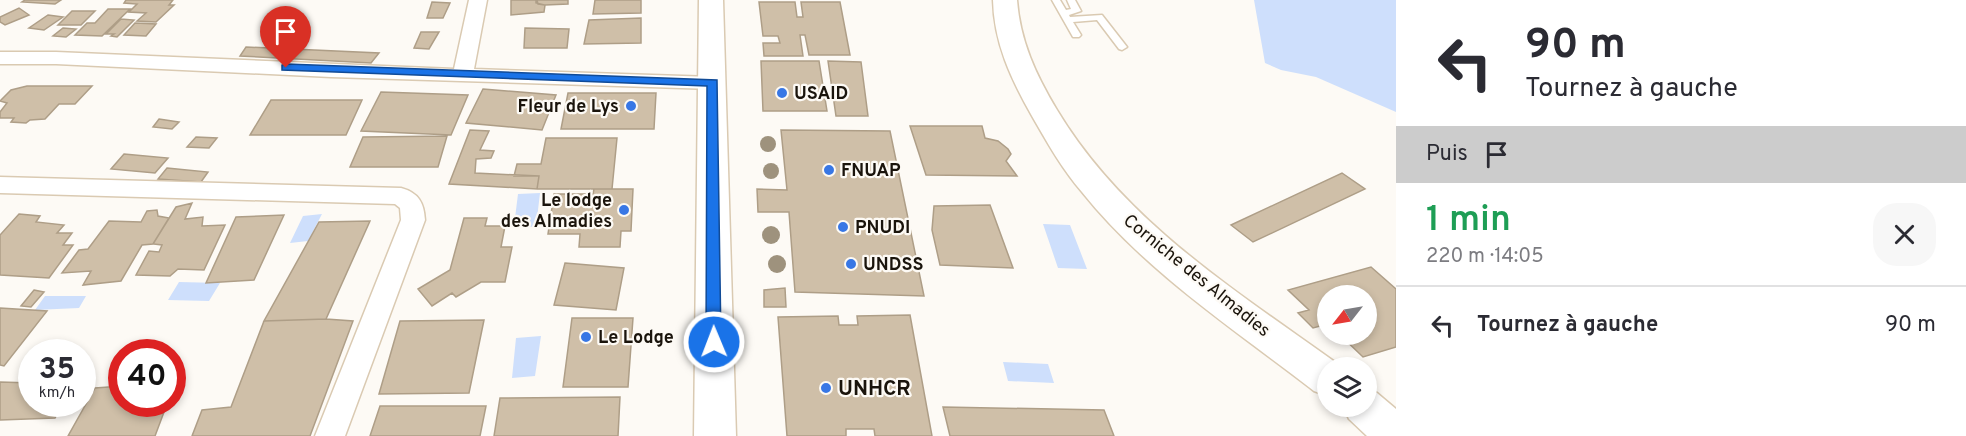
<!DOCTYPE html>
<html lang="fr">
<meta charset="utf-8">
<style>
:root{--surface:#fff;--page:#f7f7f7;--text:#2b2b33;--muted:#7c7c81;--line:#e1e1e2}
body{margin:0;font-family:Overpass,sans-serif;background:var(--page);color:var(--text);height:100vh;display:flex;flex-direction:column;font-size:22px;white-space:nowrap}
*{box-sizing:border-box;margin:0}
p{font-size:20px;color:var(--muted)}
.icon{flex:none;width:33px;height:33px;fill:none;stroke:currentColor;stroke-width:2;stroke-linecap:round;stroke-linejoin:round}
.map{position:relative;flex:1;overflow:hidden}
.panel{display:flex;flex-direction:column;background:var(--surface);width:570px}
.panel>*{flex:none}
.guide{background:#fff;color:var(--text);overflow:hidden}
.needle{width:39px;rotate:239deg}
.controls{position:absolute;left:1317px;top:285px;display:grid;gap:12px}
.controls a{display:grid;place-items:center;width:60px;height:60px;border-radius:50%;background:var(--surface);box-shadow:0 3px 9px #0003;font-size:30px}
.speed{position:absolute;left:18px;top:339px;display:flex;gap:12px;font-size:30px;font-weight:700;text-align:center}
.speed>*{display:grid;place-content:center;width:78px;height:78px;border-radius:50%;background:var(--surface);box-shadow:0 3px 9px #0003;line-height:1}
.speed small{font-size:15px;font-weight:400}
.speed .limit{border:9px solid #d22;background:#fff;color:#111}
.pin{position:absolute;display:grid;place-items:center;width:51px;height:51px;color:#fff;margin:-62px -26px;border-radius:50% 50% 50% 0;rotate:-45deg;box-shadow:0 0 6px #0007}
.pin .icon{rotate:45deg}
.me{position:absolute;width:66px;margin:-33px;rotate:359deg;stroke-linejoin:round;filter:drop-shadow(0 0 4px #0008)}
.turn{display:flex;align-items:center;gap:21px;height:126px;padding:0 30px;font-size:27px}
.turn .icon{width:78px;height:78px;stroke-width:2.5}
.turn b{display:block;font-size:42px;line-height:51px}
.then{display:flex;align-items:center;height:57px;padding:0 30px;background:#0003;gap:12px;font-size:22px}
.round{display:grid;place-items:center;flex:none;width:63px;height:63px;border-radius:24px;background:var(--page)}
.summary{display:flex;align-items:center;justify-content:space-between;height:102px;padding:0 30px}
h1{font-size:36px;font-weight:600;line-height:45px;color:#1e9e55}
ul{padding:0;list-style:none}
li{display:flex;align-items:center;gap:18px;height:78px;padding:0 30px;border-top:2px solid var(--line)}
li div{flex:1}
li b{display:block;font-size:22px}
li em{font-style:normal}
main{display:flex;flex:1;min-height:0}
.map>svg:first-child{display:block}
.water{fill:#cedffc}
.building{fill:#cfbfa8;stroke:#ae9e87;stroke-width:1.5}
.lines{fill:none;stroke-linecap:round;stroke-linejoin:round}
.lane-casing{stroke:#dacab2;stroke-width:3}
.street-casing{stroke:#dacab2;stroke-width:3}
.secondary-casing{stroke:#dacab2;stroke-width:3}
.lane{fill:#fff;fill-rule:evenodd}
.street{fill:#fff;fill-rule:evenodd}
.secondary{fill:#fff;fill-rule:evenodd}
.tree{fill:#9e927d}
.route{fill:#1a73e8;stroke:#114b97;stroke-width:1.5}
.poi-dot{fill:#3877e5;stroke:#fdfaf5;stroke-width:2}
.labels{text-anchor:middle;stroke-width:4.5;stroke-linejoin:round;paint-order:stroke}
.poi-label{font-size:18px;font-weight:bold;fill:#1a140c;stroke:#fdfaf5;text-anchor:start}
.street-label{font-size:18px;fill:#1a140c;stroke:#fdfaf5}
.near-poi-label{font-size:21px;font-weight:bold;fill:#1a140c;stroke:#fdfaf5;text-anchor:start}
</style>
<main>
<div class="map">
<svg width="1396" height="436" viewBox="0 0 1396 436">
<rect width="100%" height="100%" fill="#fdfaf5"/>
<path class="water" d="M1254,0H1396V112L1316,77L1281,70L1265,63Z
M540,193L536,227L514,226L518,194Z
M322,214L308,241L290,243L303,216Z
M1043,224L1070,225L1087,269L1058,268Z
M179,282L220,283L209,301L168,300Z
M45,296H86L79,308L35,310Z
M541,336L535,376L512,378L516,338Z
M1003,362L1048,364L1054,383L1008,381Z"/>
<path class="building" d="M25,0H61L55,4L22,2Z
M126,0H173L169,5H174L156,22L137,21L146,13L129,12L137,4L124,3Z
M511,0H536V3L545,5L544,12L511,15Z
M537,0H568V4L545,5L538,4Z
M595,0H641V13L593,14Z
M432,2L450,3L443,18H427Z
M759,2H795L797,17H803L801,2H840L850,55H809L805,35H800L803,56H764L763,43H780L778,36H763Z
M19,8L29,15L5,25L0,22V17Z
M108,9H130L102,36L75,35L87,23H95Z
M72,11H95L81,25H58Z
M48,15L63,17L44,30L29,28Z
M641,18V43L584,44L589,20Z
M121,19L134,20L117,37L111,36L114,34H106Z
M135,23L156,24L146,36L124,35Z
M63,28L76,29L66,37L53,36Z
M525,28L569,29L567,48H524Z
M421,32H439L429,49L414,48Z
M246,47L379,53L371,63L240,56Z
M761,61H819L827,111H763Z
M828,61L861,62L868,116H836Z
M27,86H92L75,104H59L45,119L30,120L26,123L11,122L14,118H0V112L7,103L0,101L11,90Z
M483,89L556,95L542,130L466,123Z
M381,92L468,95L451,135L361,131Z
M568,93H656L654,129H561Z
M271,100H362L346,135H250Z
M159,119L179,122L172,129L153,127Z
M910,126H982L985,138L998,141L1008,149L1011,154L1006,161L1017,176L926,175Z
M470,130L489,131L480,150L494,151L491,158L476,159L475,173L539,176L537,189L449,184Z
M781,130L890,131L924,296L795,292L789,212H758L757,189L787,190Z
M447,136L438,167H350L363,137Z
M196,137L217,138L209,148L187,147Z
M546,138H617L612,189H537L539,176H514L517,164H541Z
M124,154L168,158L155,173L111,169Z
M167,168L208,172L201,182L158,179Z
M1342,173L1365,189L1253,242L1231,225Z
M594,189H633L631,231H621L620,247H579L580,234H548L554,194H593Z
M192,203L185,219L203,217L202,226L225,225L204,270L178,269L170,276L136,275L149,251L159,252L162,245L153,244L176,207Z
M990,205L1013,268L940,265L932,230L934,206Z
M157,210L158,216L169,218L153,244L142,245L121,281L83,285L91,271L62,273L79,250L88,249L109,221L141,222L147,211Z
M19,214L40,216L36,222L64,225L57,233H72L63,245H73L49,278L0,275V235Z
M284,215L254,280L206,283L236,217Z
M464,218H487L485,226H505L501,247H512L505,282H481L456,297L452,293L432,306L418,289L450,270Z
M370,221L326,319L264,321L319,222Z
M565,263L624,268L616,310L554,305Z
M1371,267L1396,289V347L1363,357L1339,334H1366V296H1328V324L1313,328L1298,313L1309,310L1288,290Z
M785,288L786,307H764V290Z
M34,290L44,292L31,307L21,306Z
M0,308L47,311L4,366L0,365Z
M910,315L932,436H875L874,429H846V436H787L778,317L838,316L839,325H858L857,316Z
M572,318H633L628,387H563Z
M326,319L353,321L310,436H192L202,410L231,407L264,321Z
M484,320L469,393L379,394L400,321Z
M0,382L32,383V404H63L55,418L0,420Z
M122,386V404H167L155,436H68L95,388Z
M620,397L618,436H494L500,398Z
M380,406H486L480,436H370Z
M943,407L1104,410L1114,436H950Z"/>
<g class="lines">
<g class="lane-casing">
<path id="lane" d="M1052,0H1060L1066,10L1071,9L1067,0H1075L1081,11L1069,15L1070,17L1102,15L1127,47L1122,50L1119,49L1097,20L1073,22L1081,35L1079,37H1073Z"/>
</g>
<g class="street-casing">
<path id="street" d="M469,0H487L474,69L713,77L720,79L723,83L720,87L713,89L331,77L56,64H0V52H56L454,69Z
M0,177L401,188C419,193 424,203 425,220L345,436H315L401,220L400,208L395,204L0,193Z"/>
</g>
<g class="secondary-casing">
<path id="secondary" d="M699,0H723L736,436H694Z
M993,0H1017C1020,41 1036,75 1057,110C1125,223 1238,292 1342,367L1328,368V396L1314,391C1234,329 1146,272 1082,192C1062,169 1047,142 1032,116C1011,79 994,43 993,0Z
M1366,389L1377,393L1396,409V436H1367L1349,419L1343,406H1366Z"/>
</g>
<use href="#lane" class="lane"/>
<use href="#street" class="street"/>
<use href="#secondary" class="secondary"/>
</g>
<g class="tree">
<circle cx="768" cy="144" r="8"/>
<circle cx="771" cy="171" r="8"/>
<circle cx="771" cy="235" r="9"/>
<circle cx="777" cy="264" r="9"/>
</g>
<path class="route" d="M286,64L717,80L721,342L719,347L714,349L708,347L706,342L707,86L282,70V65Z"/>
<g class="poi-dot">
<circle cx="782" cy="93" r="6"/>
<circle cx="631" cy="106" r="6"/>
<circle cx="829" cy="170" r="6"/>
<circle cx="624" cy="210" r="6"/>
<circle cx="843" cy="227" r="6"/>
<circle cx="851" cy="264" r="6"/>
<circle cx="586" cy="337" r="6"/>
<circle cx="826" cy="388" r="6"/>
</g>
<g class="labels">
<g class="poi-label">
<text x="794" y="99">USAID</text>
<text x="619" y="112" text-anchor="end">Fleur de Lys</text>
<text x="841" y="176">FNUAP</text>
<text x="612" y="206" text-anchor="end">Le lodge<tspan x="612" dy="21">des Almadies</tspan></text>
<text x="855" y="233">PNUDI</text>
<text x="863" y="270">UNDSS</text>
<text x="598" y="343">Le Lodge</text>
</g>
<g class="street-label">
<text transform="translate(1197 275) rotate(39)" y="6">Corniche des Almadies</text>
</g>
<g class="near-poi-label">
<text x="838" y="395">UNHCR</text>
</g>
</g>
</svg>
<div class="controls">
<a><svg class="needle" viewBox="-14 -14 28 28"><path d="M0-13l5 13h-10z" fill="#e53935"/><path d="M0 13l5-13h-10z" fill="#7c7c81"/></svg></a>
<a><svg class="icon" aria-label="layers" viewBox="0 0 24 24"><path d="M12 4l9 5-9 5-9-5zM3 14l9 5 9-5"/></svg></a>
</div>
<div class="speed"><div>35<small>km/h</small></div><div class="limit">40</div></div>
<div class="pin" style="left:286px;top:68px;background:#d93025"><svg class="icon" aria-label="arrive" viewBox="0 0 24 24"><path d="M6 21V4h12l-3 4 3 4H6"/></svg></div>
<svg class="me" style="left:714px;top:342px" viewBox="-20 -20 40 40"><circle r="17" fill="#1a73e8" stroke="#fff" stroke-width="3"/><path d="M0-11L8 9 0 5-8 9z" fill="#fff"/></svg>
</div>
<section class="panel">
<div class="guide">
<div class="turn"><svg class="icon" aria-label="left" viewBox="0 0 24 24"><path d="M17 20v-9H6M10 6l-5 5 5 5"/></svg><div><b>90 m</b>Tournez à gauche</div></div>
<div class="then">Puis<svg class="icon" aria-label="arrive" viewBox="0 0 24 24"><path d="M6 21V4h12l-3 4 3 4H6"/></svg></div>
</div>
<div class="summary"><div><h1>1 min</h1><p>220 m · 14:05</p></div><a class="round"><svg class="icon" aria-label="close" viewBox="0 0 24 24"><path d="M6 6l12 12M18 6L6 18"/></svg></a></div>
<ul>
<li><svg class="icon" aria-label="left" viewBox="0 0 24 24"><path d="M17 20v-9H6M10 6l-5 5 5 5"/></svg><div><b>Tournez à gauche</b></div><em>90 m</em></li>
</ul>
</section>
</main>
